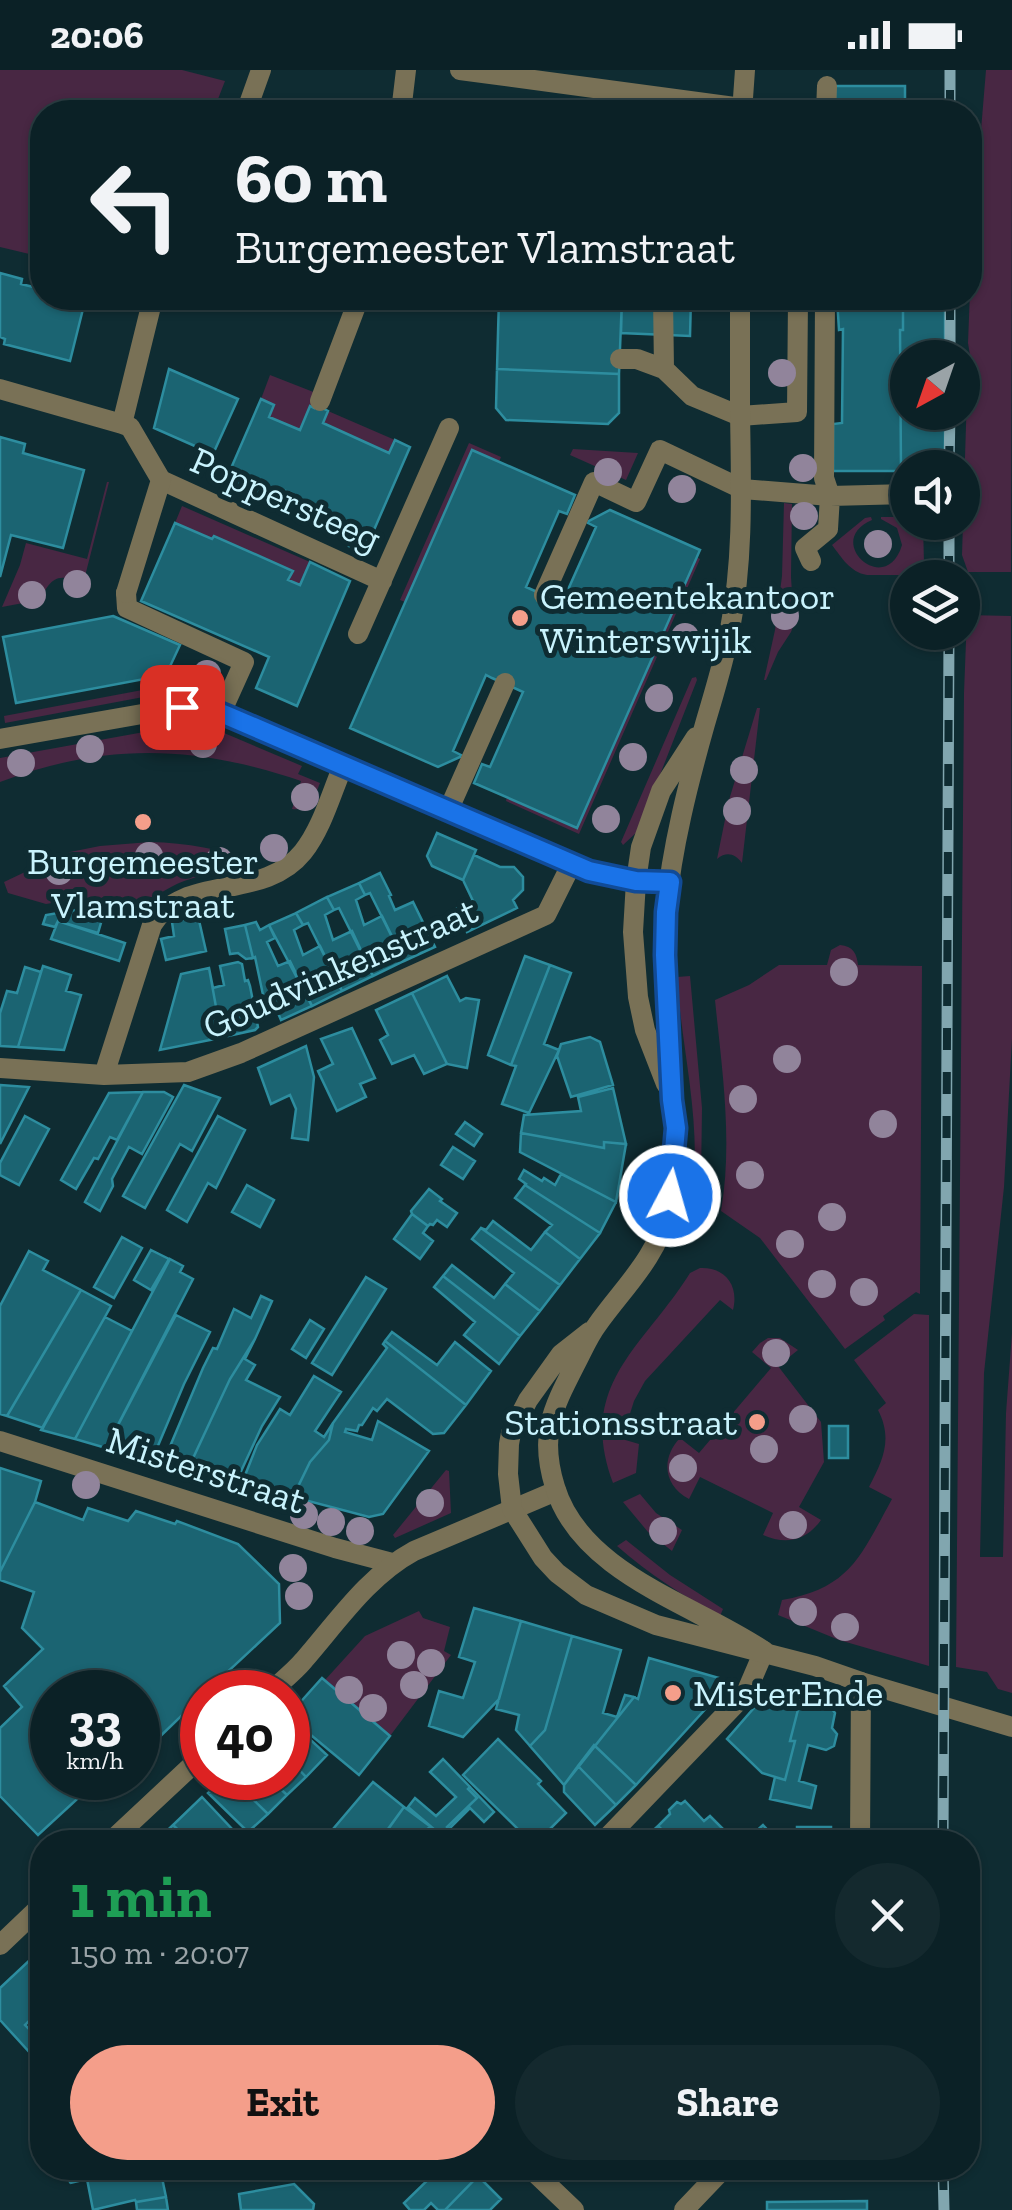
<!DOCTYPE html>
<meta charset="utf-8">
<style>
:root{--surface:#0b2126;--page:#14292e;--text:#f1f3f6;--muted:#9aa3a7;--line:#2b3e43;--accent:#f49e8a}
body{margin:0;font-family:"Zilla Slab",serif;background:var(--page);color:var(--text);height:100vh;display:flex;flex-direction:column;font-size:38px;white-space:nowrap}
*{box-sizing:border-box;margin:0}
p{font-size:32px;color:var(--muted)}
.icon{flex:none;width:55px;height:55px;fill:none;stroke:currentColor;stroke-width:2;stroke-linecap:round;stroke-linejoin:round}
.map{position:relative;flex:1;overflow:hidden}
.side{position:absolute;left:30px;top:1760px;width:950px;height:350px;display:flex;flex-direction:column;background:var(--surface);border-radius:40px;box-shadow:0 2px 8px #0004,0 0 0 2px var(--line)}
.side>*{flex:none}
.top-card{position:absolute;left:30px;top:30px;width:952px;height:210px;border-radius:40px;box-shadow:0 2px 8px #0004,0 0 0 2px var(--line);background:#0b2126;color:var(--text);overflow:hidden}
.needle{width:65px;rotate:220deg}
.buttons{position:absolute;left:890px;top:270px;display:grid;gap:20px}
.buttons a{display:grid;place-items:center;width:90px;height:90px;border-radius:50%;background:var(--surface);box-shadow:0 2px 8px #0004,0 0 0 2px var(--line);font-size:50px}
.speed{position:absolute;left:30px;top:1600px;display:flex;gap:20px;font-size:50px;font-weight:700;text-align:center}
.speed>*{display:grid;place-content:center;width:130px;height:130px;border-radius:50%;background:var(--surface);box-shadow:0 2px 8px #0004,0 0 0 2px var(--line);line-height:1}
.speed small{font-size:25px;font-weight:400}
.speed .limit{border:15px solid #d22;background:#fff;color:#111}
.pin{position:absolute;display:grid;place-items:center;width:85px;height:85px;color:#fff;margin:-42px;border-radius:20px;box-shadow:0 5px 15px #0006}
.me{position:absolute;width:110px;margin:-55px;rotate:6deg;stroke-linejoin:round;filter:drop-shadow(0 0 8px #0008)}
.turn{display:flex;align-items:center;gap:35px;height:210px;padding:0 40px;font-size:45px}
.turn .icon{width:130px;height:130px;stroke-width:2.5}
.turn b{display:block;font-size:70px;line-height:85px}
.round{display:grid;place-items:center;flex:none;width:105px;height:105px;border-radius:52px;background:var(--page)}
.overview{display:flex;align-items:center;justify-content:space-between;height:170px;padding:0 40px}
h1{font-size:60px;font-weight:700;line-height:75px;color:#1e9e55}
.primary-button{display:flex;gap:20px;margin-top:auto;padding:20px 40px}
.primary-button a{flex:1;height:115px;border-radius:60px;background:var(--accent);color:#111;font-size:40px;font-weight:700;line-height:115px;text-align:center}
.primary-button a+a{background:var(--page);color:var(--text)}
.status{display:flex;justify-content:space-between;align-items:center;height:70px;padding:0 50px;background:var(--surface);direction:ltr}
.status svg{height:28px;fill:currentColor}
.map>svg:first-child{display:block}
.green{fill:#482743}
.building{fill:#1b6472;stroke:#2d8d9f;stroke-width:2.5}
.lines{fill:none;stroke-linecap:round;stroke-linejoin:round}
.service{stroke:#797156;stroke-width:20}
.pedestrian{stroke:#797156;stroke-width:20}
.minor{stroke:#797156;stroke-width:20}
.tertiary{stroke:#797156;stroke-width:20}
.rail-casing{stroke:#81a6af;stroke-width:11}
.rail{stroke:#0f2c32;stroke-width:8;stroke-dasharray:22;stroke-linecap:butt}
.tree{fill:#91849b}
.route-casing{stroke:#114b97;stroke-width:25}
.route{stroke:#1a73e8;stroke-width:18}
.poi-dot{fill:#f49e8a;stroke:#0f2c32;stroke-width:4}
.labels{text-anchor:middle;stroke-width:10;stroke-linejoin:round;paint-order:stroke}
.street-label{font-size:38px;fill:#c9f3fd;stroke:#0f2c32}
.poi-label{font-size:38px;fill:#c9f3fd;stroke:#0f2c32;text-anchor:start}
</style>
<div class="status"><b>20:06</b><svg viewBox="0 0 49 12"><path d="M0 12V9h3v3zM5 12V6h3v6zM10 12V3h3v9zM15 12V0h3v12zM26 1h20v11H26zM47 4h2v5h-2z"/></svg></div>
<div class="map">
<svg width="1012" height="2140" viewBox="0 0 1012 2140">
<rect width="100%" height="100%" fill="#0f2c32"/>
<path class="green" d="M0,0H182L225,11L213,42H42V187L0,177Z
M986,0H1012L1011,502H968L962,485L967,323L974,310L968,273L972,169Z
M270,305L316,323L314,338L310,337L300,360L269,347L273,335L261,329Z
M328,341L395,370L389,383L323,353Z
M469,373L501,387L499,392L472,381L405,532L400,530Z
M573,379L638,383L626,410L570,385Z
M107,412H109L81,522L76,524L65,508C51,506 46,520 39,530L2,537L20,495L26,473L87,489Z
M784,433L792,434L791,507L794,554L791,562L778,582L766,610H764L775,560L782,506Z
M182,436L310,492L300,515L288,510L292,502L214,467L212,469L175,453Z
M871,447L872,450C822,471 886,529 902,475L897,458L881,449V447H907L908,452L923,453L924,494L918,495V505H867C850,502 842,488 832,475L865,448Z
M696,487L700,489L579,764L506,731L507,727L577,757Z
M967,545L1011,546L1012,968L1004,1117L984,1303L980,1487H1003L1006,1343L1012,1263V1623L998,1619L987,1602L956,1597L964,623Z
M696,607L697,610L638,761L623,775L621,772L692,608Z
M169,615L170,622L5,653L4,646Z
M757,638H760L742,793C735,784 727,781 717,789L729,730Z
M183,655L210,657L302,696L298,704L320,713C314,728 310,741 292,739L301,711C195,675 105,672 0,712V688Z
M150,772C188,773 221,779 257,792L255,796C204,806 175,804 136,844L82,828L46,834L8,823L4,812L65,783L100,776Z
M840,875C853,876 857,884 858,895L922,896L920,1224L916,1222L883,1246L885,1250L845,1279L760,1168L721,1141C733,1071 722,1000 715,930L749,915L779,895H827L831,880Z
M690,906L702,1038L701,1109L694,1108C699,1040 681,974 677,907Z
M700,1198C726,1197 739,1216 733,1240L720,1230L645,1311L634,1331L622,1369L639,1374L636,1403L613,1413C576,1314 644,1277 690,1203Z
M914,1244L929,1245V1596L839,1570L778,1545L782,1530C851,1518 861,1485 892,1429L869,1417C883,1390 893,1369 878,1340L886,1333L854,1290Z
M768,1268H780L798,1280L778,1296L821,1352L824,1392L799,1437L821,1450C806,1471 786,1475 763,1465L773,1443L700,1407L689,1429C663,1415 661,1388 680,1368L699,1383L771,1298L752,1282L760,1273Z
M446,1400L449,1401L451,1443L395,1468L393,1465Z
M640,1424L656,1443L682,1460L672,1481L648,1462L623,1432Z
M626,1470L670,1505L723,1539L720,1546C683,1526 649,1504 617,1476Z
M419,1541L423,1548L450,1557L444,1581L451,1585L390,1666L325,1610L365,1566Z"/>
<path class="building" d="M835,16H905V42H835Z
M0,203L22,209L21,214L42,219V228H73L85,231L70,291L4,274L5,269L0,267Z
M499,228H622L619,304L497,299Z
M622,228H691L690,266L621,263Z
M837,228H903V260H900L901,401H833V354L842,353L843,259L839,260Z
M903,228H945V288H908V342H945V398H908V400L901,401L900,260H903Z
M169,299L238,329L213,384L154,358Z
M497,299L619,304V343L608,354L506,350L496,338Z
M261,329L274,335L269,347L300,360L310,336L314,338L315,334L328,341L323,353L389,383L395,370L410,377L364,483L349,476L354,463L307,443L308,441L303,439L288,434L292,423L286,421L279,436L225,412Z
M0,367L25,374L23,383L84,400L63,478L11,465L0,507Z
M472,380L575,425L567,444L559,441L526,517L562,533L596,457L588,453L589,451L610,440L700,480L577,758L474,713L482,694L490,697L523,622L492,608L486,605L453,681L461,685L460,687L438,697L350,658Z
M175,453L212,469L214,466L293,501L288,510L300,515L310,492L350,511L297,636L256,618L269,587L141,531Z
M113,546L180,575L166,605L16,633L3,567Z
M437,763L476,780L463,810L432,796L427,786Z
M474,785L500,797H514L523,807V820L513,830L517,838L467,862L456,839L473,831L463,810Z
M380,803L391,825L389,826L395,840L413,832L435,877L404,891L370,823L365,825L359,813Z
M359,813L365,825L356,830L364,855L382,846L404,891L373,906L339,838L334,840L327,827Z
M327,827L334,840L325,845L333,870L352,861L373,906L342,921L308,853L303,855L296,843Z
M81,839L103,846L98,863L58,851L55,857L43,854L46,845Z
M296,843L303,855L294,860L303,885L320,876L342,921L312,936L269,855Z
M198,846L206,881L166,890L161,869L174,866L172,852Z
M58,851L125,873L119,891L51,869Z
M256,852L260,860L269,855L275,868L267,872L278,896L290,891L312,936L281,950L275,936L266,939L255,887L253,888L245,855Z
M245,855L253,888L246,889L238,883L230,884L225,859Z
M525,886L550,895L511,995L488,985Z
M238,892L242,894L245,911L248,910L250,916L258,957L255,960L210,970L207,950L218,948L209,898L213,918L224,915L220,896Z
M550,895L571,903L544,974L559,980L529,1043L502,1034L516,996L511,995Z
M43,896L71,905L66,921L81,925L64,980L18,977Z
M25,897L41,902L18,977L0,976V943L7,921L17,923Z
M209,898L218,948L207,950L210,970L160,980L181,904Z
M447,906L460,931L466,928L479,930L467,998L447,994L412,923Z
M412,923L447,994L424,1004L414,985L392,994L380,970L388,965L376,940Z
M352,958L375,1008L360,1014L366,1027L337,1041L318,1001L333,994L321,969Z
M590,967L600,972L613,1015L571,1027L557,986L561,974Z
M306,976L314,1007L308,1070L292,1068L296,1039L290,1025L271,1034L258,998Z
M0,1015L29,1017L0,1074Z
M184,1015L220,1028L192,1081L180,1074L145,1138L123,1126Z
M613,1018L626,1074L604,1072V1078L521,1063L524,1045L581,1041L578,1027Z
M143,1022H164L173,1027L142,1084L129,1077L112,1109L113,1116L100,1141L85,1132Z
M143,1022L117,1070L110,1067L98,1089L94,1088L76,1119L61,1110L109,1023Z
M25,1046L49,1059L19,1115L0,1105V1093Z
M218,1046L245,1060L216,1118L208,1113L187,1152L167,1140Z
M465,1052L482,1064L474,1076L456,1064Z
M521,1063L604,1078V1072L626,1074L616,1132L520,1082Z
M453,1077L475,1091L463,1109L441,1095Z
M524,1100L542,1111L544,1108L555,1115L561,1104L616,1132L600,1163L525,1115L526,1114L519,1109Z
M247,1115L274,1130L260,1157L232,1142Z
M525,1115L600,1163L580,1189L545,1162L552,1155L515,1128Z
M429,1119L442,1129L440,1131L457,1143L447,1157L437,1150L433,1155L430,1154L428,1156L412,1144L411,1141Z
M412,1144L428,1156L423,1163L433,1171L420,1189L394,1169Z
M493,1151L531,1180L545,1162L580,1189L560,1215L481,1158L486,1160Z
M481,1158L560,1215L540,1241L505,1214L514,1203L472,1169Z
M122,1167L142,1178L114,1228L94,1217Z
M151,1180L169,1189L151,1220L134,1210Z
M29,1181L48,1191L43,1200L81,1220L7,1346L0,1344V1236Z
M170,1189L183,1196L180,1202L193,1209L106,1378L75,1369Z
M452,1195L494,1228L505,1214L540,1241L520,1266L443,1206Z
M443,1206L520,1266L499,1294L464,1265L475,1252L434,1217Z
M366,1207L386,1219L332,1305L312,1293Z
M81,1220L111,1236L44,1356L43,1358L7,1346Z
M261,1226L272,1231L255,1269L230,1309L188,1399L163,1393L203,1298L213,1278L217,1279L234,1239L251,1248Z
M176,1245L210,1262L184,1314L152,1390L106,1378Z
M105,1247L132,1261L75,1369L41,1360Z
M310,1250L324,1259L306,1288L292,1279Z
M392,1262L437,1295L455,1272L491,1301L466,1335L385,1271Z
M255,1269L245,1289L255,1295L246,1310L280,1327L262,1356L236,1412L188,1399L230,1309Z
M385,1271L466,1335L444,1363L433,1364L387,1329L377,1341L373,1338L362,1355H359L357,1361L346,1359L345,1362L372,1370L378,1351L429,1381L383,1444L369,1447L293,1427L310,1392L329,1370L333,1353L387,1278L383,1274Z
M314,1306L341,1322L315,1361L324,1367L333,1353L329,1370L310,1392L293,1427L242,1413L257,1375L280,1339L290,1345Z
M829,1356H848V1388H829Z
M0,1398L41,1411L35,1432L0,1502Z
M35,1432L83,1450L88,1438L128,1451L136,1441L175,1454L177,1451L238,1474L279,1514L280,1553L206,1622H202V1626L143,1683L138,1678V1622H52V1708H100L38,1765L0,1726V1658L22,1637L4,1616L43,1579L22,1558L34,1522L0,1510V1502Z
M474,1538L521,1551L499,1629L463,1667L429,1656L439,1621L463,1628L475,1592L459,1587Z
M521,1551L572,1566L545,1660L530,1676L516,1660L519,1645L496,1639Z
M572,1566L621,1580L603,1643L617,1647L625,1625L634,1627L564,1715L530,1676L545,1660Z
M649,1588L719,1608L722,1621L636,1715L595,1676L634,1627L638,1629Z
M322,1608L390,1666L359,1705L288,1646Z
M774,1621L801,1628L790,1671H795L785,1710L762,1703L727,1669L766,1624Z
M801,1628L830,1636L835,1643L832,1658L837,1664L834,1676L826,1680L808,1675L799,1711L816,1716L811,1738L770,1729L775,1707L785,1710L795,1671H790Z
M288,1649L327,1685L306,1707L288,1688Z
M498,1669L541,1711L538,1714L566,1743L537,1772H531L463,1705Z
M594,1675L636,1715L616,1735L578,1696Z
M288,1688L306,1707L287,1725L269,1708H288Z
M443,1689L470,1717L468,1719L477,1728L447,1757L449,1759L442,1766L408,1737L415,1728L436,1746L456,1727L430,1702Z
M578,1696L616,1735L595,1755L564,1722V1715Z
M225,1708H231L268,1744L248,1762L208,1723Z
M231,1708H269L287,1725L268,1744Z
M373,1712L404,1737L379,1772H322Z
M470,1717L494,1742L484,1752L470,1738L449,1759L447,1757L477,1728L468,1719Z
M202,1727L232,1759L218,1772H191L173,1755Z
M685,1731L704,1751L710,1746L725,1761L713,1772H675L658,1756L670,1744L669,1740L677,1732L681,1734Z
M404,1737L431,1757L429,1758L438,1765L431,1772H397L385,1763Z
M173,1755L191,1772H155Z
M763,1755L779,1772H744Z
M658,1756L675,1772H632L641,1764L647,1766Z
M797,1757H831V1772H797Z
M33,1887L42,1897V1938L25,1955L42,1972V1996L0,1950V1918Z
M67,2098H132L70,2112Z
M132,2098H160L166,2127L136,2132L135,2130L93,2140L87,2109L70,2113Z
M440,2098H469L478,2106L445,2140H438L431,2133L424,2140H410L404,2133Z
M478,2106L501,2129L490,2140H445Z
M294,2114L314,2134L313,2140H241L239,2124Z
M166,2127L168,2140H137L136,2132Z
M867,2131V2140H767V2132Z"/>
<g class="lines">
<path class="service" d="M246,42L261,0
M401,42L406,0
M663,228L664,299L692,326L740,346L797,342L798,228
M620,289H637L664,299
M320,331L359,228"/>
<path class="pedestrian" d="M826,42L827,16
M161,410L382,511
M811,491L805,478L828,459L830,426L824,408L825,228
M126,523L127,538L244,592L221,643
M544,525L594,412L636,432L660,380L742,419L830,426L908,424
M358,564L449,358
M448,741L505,613
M0,1371L335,1478L392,1493"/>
<path class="minor" d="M460,0L742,38
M0,319L122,354
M126,523L161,410L130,357L122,354L153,228
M0,669L182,637L211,639L571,795C604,807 635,811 670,812
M0,998L104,1005L188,1002L241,983L546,845L571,795
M104,1005L152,855C184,803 263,832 303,782C322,758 331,724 343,696
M270,1622C281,1612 294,1602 304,1590C338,1551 368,1506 414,1481L556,1421
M110,1772L202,1686
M603,1772L746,1623L764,1581
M860,1772L861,1612
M0,1875L42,1835
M530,2098L574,2140
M684,2140L724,2098"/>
<path class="tertiary" d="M742,42L745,0
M740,228C740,265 740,303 740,341C741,414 744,487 730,559C724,592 714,623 705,654C688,714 672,777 666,839C657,940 687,1041 667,1141C658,1187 623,1218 597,1255C588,1267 582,1282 575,1295C552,1340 539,1365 555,1417C581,1504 697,1535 764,1581
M666,1014L645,960L638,927L633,862L636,811L641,777L661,721L696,667
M589,1262L561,1284L528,1330L511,1363L509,1374L508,1404L512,1439L543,1488L557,1503L586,1525L656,1555L815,1596L861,1612L1012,1657"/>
<g class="rail-casing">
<path id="rail" d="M950,42V0
M950,228V288
M949,398L950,342
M949,508V452
M943,1772L949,562
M943,2098L944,2140"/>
</g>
<use href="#rail" class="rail"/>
</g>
<g class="tree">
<circle cx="782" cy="303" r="14"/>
<circle cx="803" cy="398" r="14"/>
<circle cx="608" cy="402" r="14"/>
<circle cx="682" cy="419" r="14"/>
<circle cx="804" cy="446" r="14"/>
<circle cx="878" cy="474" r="14"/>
<circle cx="77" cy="514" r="14"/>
<circle cx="32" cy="525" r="14"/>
<circle cx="785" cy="546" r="14"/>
<circle cx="685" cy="567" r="14"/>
<circle cx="207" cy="604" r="14"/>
<circle cx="659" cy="628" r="14"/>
<circle cx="203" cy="674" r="14"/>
<circle cx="90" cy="679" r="14"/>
<circle cx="633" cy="687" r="14"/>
<circle cx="21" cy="693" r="14"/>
<circle cx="744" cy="700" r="14"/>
<circle cx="305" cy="727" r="14"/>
<circle cx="737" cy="741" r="14"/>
<circle cx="606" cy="749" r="14"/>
<circle cx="274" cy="778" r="14"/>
<circle cx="149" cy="786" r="14"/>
<circle cx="219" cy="791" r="14"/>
<circle cx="59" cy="801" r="14"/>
<circle cx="844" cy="902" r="14"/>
<circle cx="787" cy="989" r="14"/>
<circle cx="743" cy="1029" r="14"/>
<circle cx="883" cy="1054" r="14"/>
<circle cx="750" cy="1105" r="14"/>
<circle cx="832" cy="1147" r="14"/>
<circle cx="790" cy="1174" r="14"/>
<circle cx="822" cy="1214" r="14"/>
<circle cx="864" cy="1222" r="14"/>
<circle cx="776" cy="1283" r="14"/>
<circle cx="803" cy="1349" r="14"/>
<circle cx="764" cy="1379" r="14"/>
<circle cx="683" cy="1398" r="14"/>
<circle cx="86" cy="1415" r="14"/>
<circle cx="430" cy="1433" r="14"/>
<circle cx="304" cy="1445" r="14"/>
<circle cx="331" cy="1452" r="14"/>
<circle cx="793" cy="1455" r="14"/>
<circle cx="360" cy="1461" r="14"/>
<circle cx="663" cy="1461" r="14"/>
<circle cx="293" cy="1498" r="14"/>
<circle cx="299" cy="1526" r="14"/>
<circle cx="803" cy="1542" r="14"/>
<circle cx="845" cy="1557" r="14"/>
<circle cx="401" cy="1585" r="14"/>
<circle cx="431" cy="1593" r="14"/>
<circle cx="414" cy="1615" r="14"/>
<circle cx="349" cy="1620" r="14"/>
<circle cx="373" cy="1638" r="14"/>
</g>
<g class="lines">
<g class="route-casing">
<path id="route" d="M182,637L211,639L228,646L589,801L636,811L670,812L666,842L665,885L672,1030L676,1058L670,1126"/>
</g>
<use href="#route" class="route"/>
</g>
<g class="poi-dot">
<circle cx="520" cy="548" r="10"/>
<circle cx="143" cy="752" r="10"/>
<circle cx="757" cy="1352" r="10"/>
<circle cx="673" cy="1623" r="10"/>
</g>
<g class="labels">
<g class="street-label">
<text transform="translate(286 429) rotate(24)" y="13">Poppersteeg</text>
<text transform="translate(340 898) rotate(-24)" y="13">Goudvinkenstraat</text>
<text transform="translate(206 1400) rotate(18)" y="13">Misterstraat</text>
</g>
<g class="poi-label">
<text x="540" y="539">Gemeentekantoor<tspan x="540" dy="44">Winterswijik</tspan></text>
<text x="143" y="804" text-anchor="middle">Burgemeester<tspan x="143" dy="44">Vlamstraat</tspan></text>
<text x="737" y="1365" text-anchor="end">Stationsstraat</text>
<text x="693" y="1636">MisterEnde</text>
</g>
</g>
</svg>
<div class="buttons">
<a><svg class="needle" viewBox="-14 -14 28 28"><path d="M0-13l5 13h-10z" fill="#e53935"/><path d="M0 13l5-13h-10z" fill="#9aa3a7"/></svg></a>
<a><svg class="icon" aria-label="sound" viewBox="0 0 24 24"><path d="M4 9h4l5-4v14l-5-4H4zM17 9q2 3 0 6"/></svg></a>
<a><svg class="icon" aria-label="layers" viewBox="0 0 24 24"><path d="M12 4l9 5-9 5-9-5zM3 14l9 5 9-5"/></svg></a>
</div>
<div class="speed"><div>33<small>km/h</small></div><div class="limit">40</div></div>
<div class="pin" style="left:182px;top:637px;background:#d93025"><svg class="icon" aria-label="arrive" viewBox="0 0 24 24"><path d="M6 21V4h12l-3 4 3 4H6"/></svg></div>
<svg class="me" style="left:670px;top:1126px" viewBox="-20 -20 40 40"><circle r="17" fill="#1a73e8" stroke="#fff" stroke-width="3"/><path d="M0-11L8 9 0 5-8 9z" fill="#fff"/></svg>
<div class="top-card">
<div class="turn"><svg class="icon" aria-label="left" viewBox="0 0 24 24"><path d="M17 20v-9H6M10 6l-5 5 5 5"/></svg><div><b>60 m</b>Burgemeester Vlamstraat</div></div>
</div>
<section class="side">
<div class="overview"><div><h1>1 min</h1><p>150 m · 20:07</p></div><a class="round"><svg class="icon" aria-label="close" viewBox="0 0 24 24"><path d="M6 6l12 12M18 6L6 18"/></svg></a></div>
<div class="primary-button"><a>Exit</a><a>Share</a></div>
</section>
</div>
